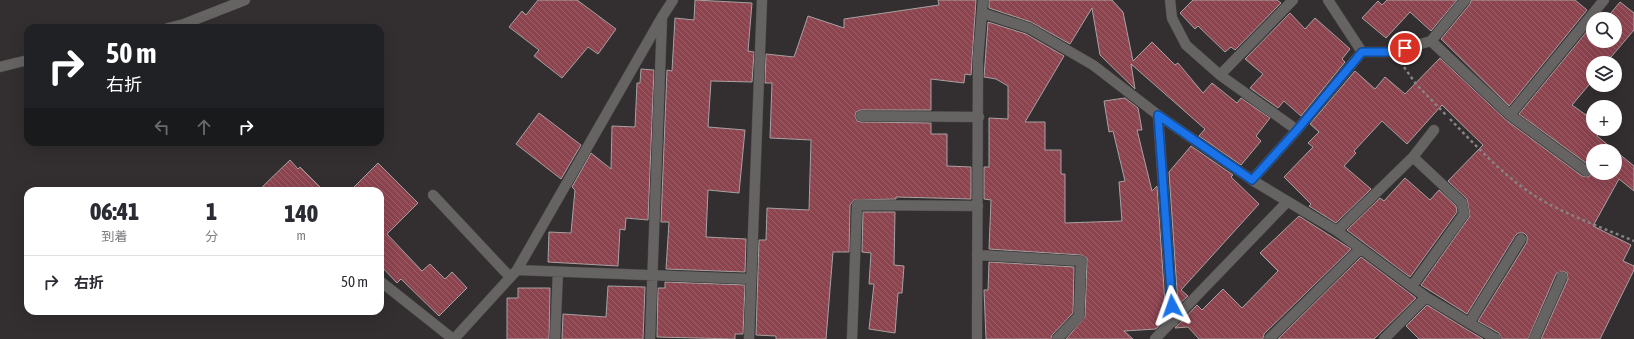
<!DOCTYPE html>
<html lang="ja">
<meta charset="utf-8">
<style>
:root{--surface:#fff;--page:#f2f2f3;--text:#2b2b33;--muted:#7c7c81;--line:#e1e1e2}
body{margin:0;font-family:"Asap Condensed","Noto Sans JP",sans-serif;background:var(--page);color:var(--text);height:100vh;display:flex;flex-direction:column;font-size:15px;white-space:nowrap}
*{box-sizing:border-box;margin:0}
p{font-size:13px;color:var(--muted)}
.icon{flex:none;width:22px;height:22px;fill:none;stroke:currentColor;stroke-width:2;stroke-linecap:round;stroke-linejoin:round}
.map{position:relative;flex:1;overflow:hidden}
.drawer{position:absolute;left:24px;top:187px;width:360px;height:128px;display:flex;flex-direction:column;background:var(--surface);border-radius:12px;box-shadow:0 4px 16px #0002}
.drawer>*{flex:none}
.top-card{position:absolute;left:24px;top:24px;width:360px;height:122px;border-radius:12px;box-shadow:0 4px 16px #0002;background:#202124;color:#fff;overflow:hidden}
.tools{position:absolute;left:1586px;top:12px;display:grid;gap:8px}
.tools a{display:grid;place-items:center;width:36px;height:36px;border-radius:50%;background:var(--surface);box-shadow:0 4px 16px #0002;font-size:20px}
.pin{position:absolute;display:grid;place-items:center;width:34px;height:34px;color:#fff;margin:-17px;border:2px solid #fff;border-radius:50%;box-shadow:0 1px 4px #0007}
.me{position:absolute;width:44px;margin:-22px;rotate:356deg;stroke-linejoin:round;filter:drop-shadow(0 0 3px #0008)}
.turn{display:flex;align-items:center;gap:14px;height:84px;padding:0 16px;font-size:18px}
.turn .icon{width:52px;height:52px;stroke-width:2.5}
.turn b{display:block;font-size:28px;line-height:34px}
.lanes{display:flex;align-items:center;height:38px;padding:0 16px;background:#0003;justify-content:center;gap:20px;direction:ltr}
.lanes .off{opacity:.35}
.eta{display:flex;justify-content:space-evenly;align-items:center;height:68px;text-align:center}
.eta b{font-size:24px;font-weight:800;line-height:28px}
ul{padding:0;list-style:none}
li{display:flex;align-items:center;gap:12px;height:52px;padding:0 16px;border-top:1px solid var(--line)}
li div{flex:1}
li b{display:block;font-size:15px}
li em{font-style:normal}
.map>svg:first-child{display:block}
.building{fill:url(#building-back-hatch);stroke:#a7a2a2;fill-rule:evenodd}
.lines{fill:none;stroke-linecap:round;stroke-linejoin:round}
.minor-casing{stroke:#4e4a4b;stroke-width:11}
.path{stroke:#878384;stroke-width:2.5;stroke-dasharray:3 3;stroke-linecap:butt}
.minor{stroke:#666363;stroke-width:10}
.route-casing{stroke:#114b97;stroke-width:10}
.route{stroke:#1a73e8;stroke-width:7}
</style>
<div class="map">
<svg width="1634" height="339" viewBox="0 0 1634 339">
<defs>
<pattern id="building-back-hatch" width="6" height="6" patternUnits="userSpaceOnUse"><rect width="6" height="6" fill="#8c444f"/><path d="M-1 5l2 2M0 0l6 6M5-1l2 2" fill="none" stroke="#9c5e68"/></pattern>
</defs>
<rect width="100%" height="100%" fill="#332e2f"/>
<path class="building" d="M538,0H577L616,29L598,54L588,47L562,78L534,56L539,50L509,27L522,11L526,15Z
M695,0L752,3L748,51L754,52L752,82L711,81L708,127L745,130L739,193L708,190L706,237L746,239L745,272L666,269L669,222H661L667,70L672,71L675,18L694,20Z
M938,0H976L971,75L965,74L964,83L931,79V110H861L856,112L855,116L857,121L861,122L931,123V134H947V166L971,167V199L896,197V199L854,200L850,205L849,252H833L826,339H776V336L756,335L759,240H766L767,208L809,210L811,140L770,138L772,83H765L766,54L794,57L808,16L844,28V19L939,5Z
M989,0H1112L1123,12L1133,61L1152,42L1175,65L1178,63L1203,93L1212,83L1237,103L1241,98L1270,118L1256,136L1261,141L1241,165L1199,136L1205,129L1131,64L1135,89L1100,55L1092,8L1070,44L1031,22L989,8Z
M1193,0H1277L1281,3L1235,50L1231,47L1225,52L1198,26L1195,29L1180,13Z
M1387,0H1457L1431,31L1410,12L1386,38L1362,18L1378,1L1382,5Z
M1471,0H1575L1587,10L1509,106L1441,39L1470,4Z
M1620,2L1634,13V30L1606,63H1593V80L1572,105L1593,120V129H1602L1597,136L1634,166V191L1619,179L1593,226L1631,245L1623,261L1634,266V270L1600,339H1541L1568,279L1567,273L1562,271L1556,274L1528,339H1502L1499,333L1478,321L1527,242V236L1524,233H1518L1515,236L1467,314L1421,285L1470,216L1467,199L1448,181L1483,145L1442,105L1407,144L1382,121L1354,151L1356,153L1344,166L1371,189L1336,223L1309,206L1311,204L1284,177L1313,147L1308,143L1319,132L1310,124L1355,71L1375,89L1385,77L1405,94L1440,58L1506,120L1582,176L1589,177L1592,171L1590,166L1519,114L1593,24V41H1615V19H1606ZM1593,151H1615V173H1593Z
M1290,13L1305,29L1315,18L1350,49L1342,59L1345,62L1301,116L1284,101L1278,108L1250,88L1263,74L1245,59Z
M988,22L1026,34L1064,56L1025,122H1045V150H1061V174H1065V223L1122,221L1119,182L1125,181L1113,131L1109,132L1104,101L1125,98L1138,108L1142,130H1137L1152,191L1157,186L1166,318L1156,329L1124,331L1133,339H1066L1085,317L1087,258L1081,255L989,249L991,200L984,199V167H989V118L1008,119V86L996,79L984,77Z
M641,69L654,70L648,220L626,218L625,230L620,229L618,266L548,262L549,232L571,233L575,190L572,187L591,153L611,169L612,126L635,127L637,83H640Z
M539,113L581,145L561,179L516,144Z
M1191,146L1233,175L1231,177L1259,204L1181,290L1188,296L1178,305L1169,172Z
M290,160L298,169L300,167L324,191H258Z
M378,163L418,203L387,234L422,271L430,264L445,279L452,272L467,288L439,316L401,279L397,283L380,265V191H350Z
M1405,178L1430,200L1439,190L1456,206L1457,212L1410,277L1347,230L1380,198L1384,201Z
M863,212H895L894,265L904,266L902,293H898L895,333L869,329L874,284H869L871,253L862,252Z
M1299,216L1351,249L1264,334L1263,339H1199L1188,327L1175,328L1197,305L1202,310L1223,289L1242,308L1278,271L1260,253Z
M1361,257L1416,298L1374,339H1278Z
M989,262L1074,267L1073,313L1052,335L1051,339H986L984,290H988Z
M665,282L745,285L743,334H735V339L657,337L658,288H665Z
M608,286L645,287L643,339H562L563,314L606,317Z
M518,288H550L549,339H507V298H518Z
M1427,305L1466,329L1483,339H1419L1406,326Z"/>
<g class="lines">
<g class="minor-casing">
<path id="minor" d="M1170,0L1172,18L1186,45L1220,75L1297,130
M1328,0L1362,52
M982,13L1029,28L1093,65L1158,115L1252,180L1337,231L1426,297L1496,339
M168,28L184,24L245,0
M1431,41L1510,115L1604,0
M0,67L28,60
M1220,75L1293,0
M1158,115L1173,322
M1510,115L1586,171
M861,116L979,117
M1413,157L1434,130
M1252,180L1297,130L1362,52H1392L1431,41L1465,0
M433,195L510,277
M1337,231L1413,157L1462,203L1464,214L1412,286
M977,255L1081,261L1079,316L1057,339
M517,270L751,279
M380,281L453,339
M1469,323L1521,239
M454,339L517,270L662,17L673,0
M555,339L558,272
M650,339L662,19
M749,339L762,0
M852,339L857,205L978,206
M977,339L978,59L983,0
M1155,339L1287,202
M1269,339L1360,249
M1384,339L1426,297
M1534,339L1562,277"/>
</g>
<path class="path" d="M1404,67L1416,84L1447,116
M1450,119C1479,149 1510,183 1547,203C1575,218 1605,229 1634,241"/>
<use href="#minor" class="minor"/>
</g>
<g class="lines">
<g class="route-casing">
<path id="route" d="M1172,306L1158,115L1252,180L1297,130L1362,52H1392L1405,48"/>
</g>
<use href="#route" class="route"/>
</g>
</svg>
<div class="tools">
<a><svg class="icon" aria-label="search" viewBox="0 0 24 24"><circle cx="10" cy="10" r="6"/><path d="M15 15l6 6"/></svg></a>
<a><svg class="icon" aria-label="layers" viewBox="0 0 24 24"><path d="M12 4l9 5-9 5-9-5zM3 14l9 5 9-5"/></svg></a>
<a>+</a>
<a>−</a>
</div>
<div class="pin" style="left:1405px;top:48px;background:#d93025"><svg class="icon" aria-label="arrive" viewBox="0 0 24 24"><path d="M6 21V4h12l-3 4 3 4H6"/></svg></div>
<svg class="me" style="left:1172px;top:306px" viewBox="-20 -20 40 40"><path d="M0-17L14 15 0 8-14 15z" fill="#1a73e8" stroke="#fff" stroke-width="4"/></svg>
<div class="top-card">
<div class="turn"><svg class="icon" aria-label="right" viewBox="0 0 24 24"><path d="M7 20v-9h11M14 6l5 5-5 5"/></svg><div><b>50 m</b>右折</div></div>
<div class="lanes"><svg class="icon off" aria-label="left" viewBox="0 0 24 24"><path d="M17 20v-9H6M10 6l-5 5 5 5"/></svg><svg class="icon off" aria-label="ahead" viewBox="0 0 24 24"><path d="M12 20V5M6 11l6-6 6 6"/></svg><svg class="icon" aria-label="right" viewBox="0 0 24 24"><path d="M7 20v-9h11M14 6l5 5-5 5"/></svg></div>
</div>
<section class="drawer">
<div class="eta">
<div><b>06:41</b><p>到着</p></div>
<div><b>1</b><p>分</p></div>
<div><b>140</b><p>m</p></div>
</div>
<ul>
<li><svg class="icon" aria-label="right" viewBox="0 0 24 24"><path d="M7 20v-9h11M14 6l5 5-5 5"/></svg><div><b>右折</b></div><em>50 m</em></li>
</ul>
</section>
</div>
